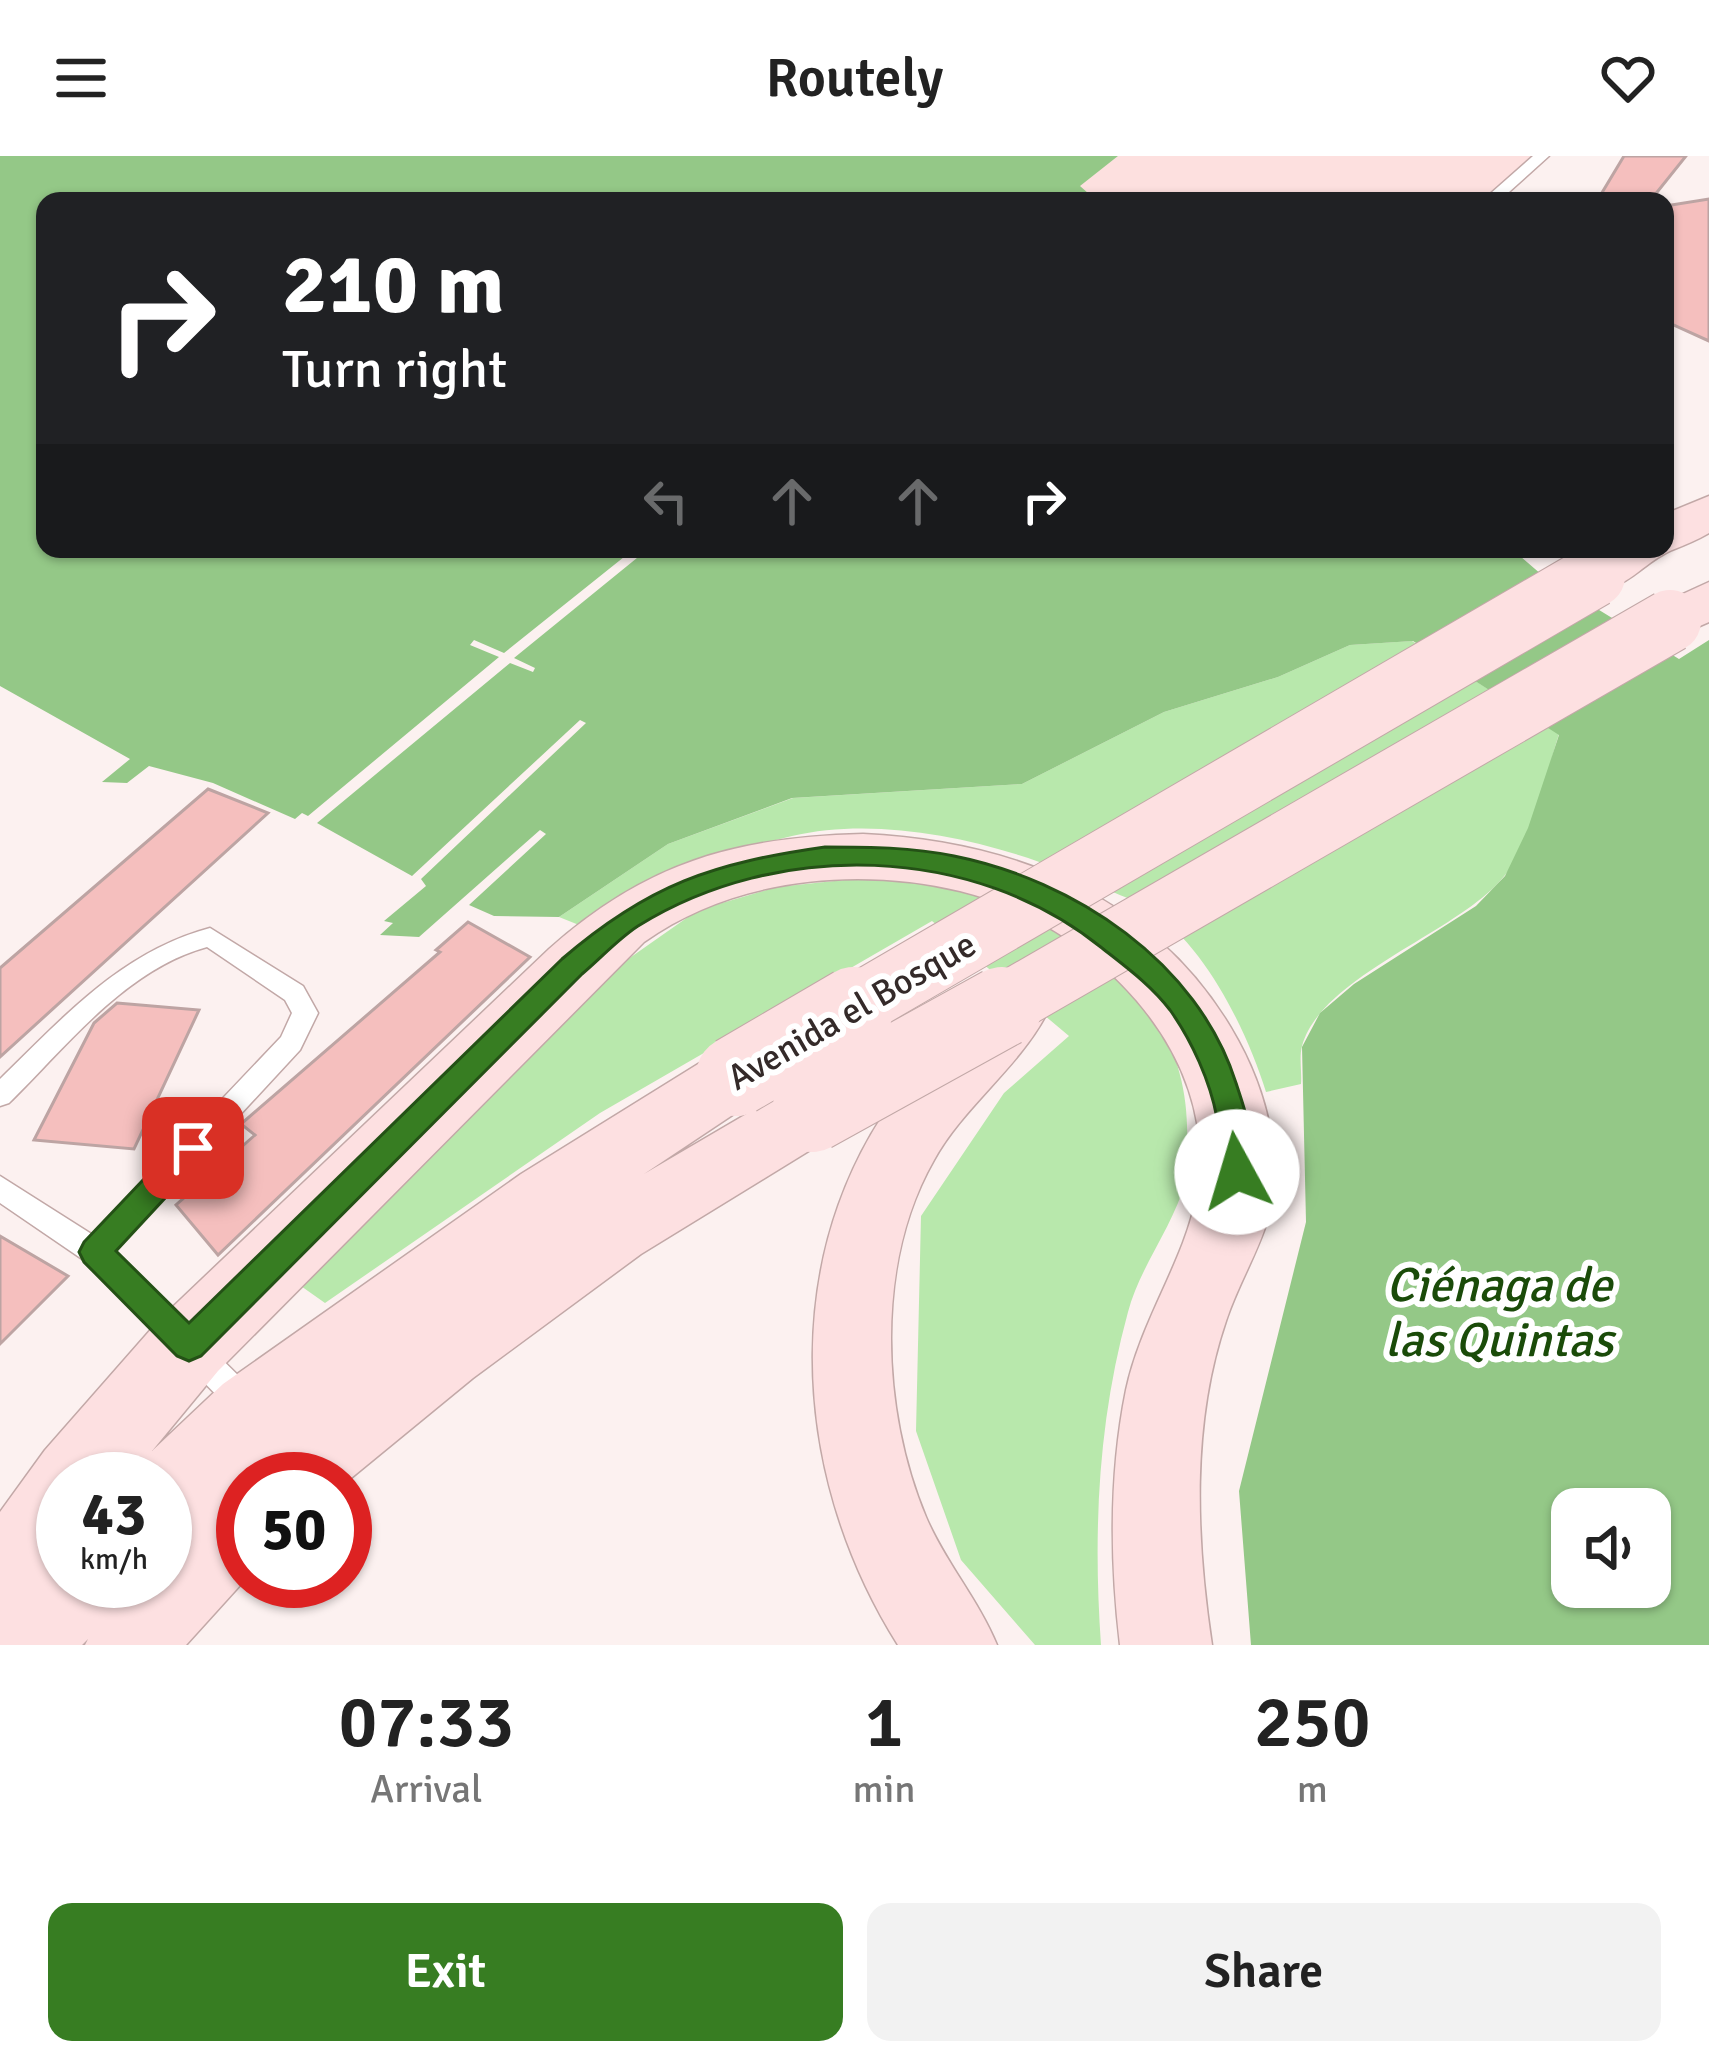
<!DOCTYPE html>
<meta charset="utf-8">
<style>
:root{--surface:#fff;--page:#f2f2f2;--text:#222;--muted:#767676;--accent:#377d22}
body{margin:0;font-family:Signika,sans-serif;background:var(--page);color:var(--text);height:100vh;display:flex;flex-direction:column;font-size:45px;white-space:nowrap}
*{box-sizing:border-box;margin:0}
p{font-size:39px;color:var(--muted)}
.icon{flex:none;width:66px;height:66px;fill:none;stroke:currentColor;stroke-width:2;stroke-linecap:round;stroke-linejoin:round}
.map{position:relative;height:1489px;overflow:hidden}
.details{display:flex;flex-direction:column;background:var(--surface);flex:1}
.details>*{flex:none}
.top-card{position:absolute;left:36px;top:36px;width:1638px;height:366px;border-radius:24px;box-shadow:0 3px 9px #0004;background:#202124;color:#fff;overflow:hidden}
.tools{position:absolute;left:1551px;top:1332px;display:grid;gap:24px}
.tools a{display:grid;place-items:center;width:120px;height:120px;border-radius:24px;background:var(--surface);box-shadow:0 3px 9px #0004;font-size:60px}
.speed{position:absolute;left:36px;top:1296px;display:flex;gap:24px;font-size:60px;font-weight:700;text-align:center}
.speed>*{display:grid;place-content:center;width:156px;height:156px;border-radius:50%;background:var(--surface);box-shadow:0 3px 9px #0004;line-height:1}
.speed small{font-size:30px;font-weight:400}
.speed .limit{border:18px solid #d22;background:#fff;color:#111}
.pin{position:absolute;display:grid;place-items:center;width:102px;height:102px;color:#fff;margin:-51px;border-radius:24px;box-shadow:0 6px 18px #0006}
.me{position:absolute;width:132px;margin:-66px;rotate:354deg;stroke-linejoin:round;filter:drop-shadow(0 0 9px #0008)}
.turn{display:flex;align-items:center;gap:42px;height:252px;padding:0 48px;font-size:54px}
.turn .icon{width:156px;height:156px;stroke-width:2.5}
.turn b{display:block;font-size:84px;line-height:102px}
.lanes{display:flex;align-items:center;height:114px;padding:0 48px;background:#0003;justify-content:center;gap:60px;direction:ltr}
.lanes .off{opacity:.35}
.eta{display:flex;justify-content:space-evenly;align-items:center;height:204px;text-align:center}
.eta b{font-size:72px;font-weight:600;line-height:84px}
.action{display:flex;gap:24px;margin-top:auto;padding:24px 48px}
.action a{flex:1;height:138px;border-radius:24px;background:var(--accent);color:#fff;font-size:48px;font-weight:600;line-height:138px;text-align:center}
.action a+a{background:var(--page);color:var(--text)}
header{display:flex;justify-content:space-between;align-items:center;height:156px;padding:0 48px;background:var(--surface);font-size:54px;font-weight:600}
.map>svg:first-child{display:block}
.built{fill:#fde0df}
.green{fill:#b8e8ac}
.water{fill:#94c887;fill-rule:evenodd}
.building{fill:#f5bfbe;stroke:#bda4a3;stroke-width:3}
.lines{fill:none;stroke-linecap:round;stroke-linejoin:round}
.lane-casing{stroke:#c2a8a7;stroke-width:3}
.secondary-casing{stroke:#c2a8a7;stroke-width:3}
.lane{fill:#fff;fill-rule:evenodd}
.secondary{fill:#fde0e1;fill-rule:evenodd}
.secondary-bridge-far1-casing{stroke:#c2a8a7;stroke-width:64;stroke-linecap:butt}
.secondary-bridge-casing{stroke:#c2a8a7;stroke-width:82;stroke-linecap:butt}
.secondary-bridge-far1{stroke:#fde0e1;stroke-width:62}
.secondary-bridge{stroke:#fde0e1;stroke-width:80}
.route{fill:#377d22;stroke:#245116;stroke-width:3}
.labels{text-anchor:middle;stroke-width:12;stroke-linejoin:round;paint-order:stroke}
.street-label{font-size:36px;fill:#342a29;stroke:#fff}
.near-water-label{font-size:48px;font-style:italic;fill:#1a4b09;stroke:#fff}
</style>
<header><svg class="icon" aria-label="menu" viewBox="0 0 24 24"><path d="M4 6h16M4 12h16M4 18h16"/></svg>Routely<svg class="icon" aria-label="heart" viewBox="0 0 24 24"><path d="M12 20l-8-8c-3-5 5-10 8-4 3-6 11-1 8 4z"/></svg></header>
<div class="map">
<svg width="1709" height="1489" viewBox="0 0 1709 1489">
<rect width="100%" height="100%" fill="#fcf1f0"/>
<path class="built" d="M1118,0H1541L1499,45H1097L1079,30Z"/>
<path class="green" d="M1412,485L1559,578C1544,624 1533,689 1500,725C1453,778 1321,821 1302,890C1299,901 1302,916 1301,928L1266,936C1247,875 1206,791 1151,754C1137,744 1117,739 1102,731C1012,690 890,657 792,680C716,697 653,734 584,771L559,761L668,688L793,642L1022,628L1164,556L1278,521L1350,489Z
M863,722C900,726 944,724 980,735C1089,767 1184,849 1187,969C1187,986 1191,1007 1186,1023C1174,1070 1140,1110 1128,1156C1098,1265 1093,1376 1101,1489H1035L961,1404L916,1275L921,1060L1004,937L1069,880L932,765L600,957L325,1147L291,1123L584,834L698,754L777,731Z"/>
<path class="water" d="M0,0H1118L1080,30L1097,45H45V393H634L504,497L474,484L470,489L499,501L308,660L302,657L295,663L213,627L149,610L127,627L102,626L130,603L0,530Z
M648,393H1512L1542,419L1679,503L1709,484V1489H1251L1239,1335L1306,1066L1302,891L1320,857L1354,828L1476,750L1505,720L1528,672L1559,579L1413,485L1350,489L1278,521L1164,556L1022,628L792,642L668,688L559,761L494,760L469,749L546,678L540,674L419,781L380,779L393,767L384,765L426,730L421,723L586,567L580,564L412,720L317,667L510,507L533,516L535,512L514,502ZM1572,1353H1650V1431H1572Z"/>
<path class="building" d="M1624,0H1686L1650,45H1597Z
M1709,43V185L1665,165V50Z
M208,633L268,657L0,901V812Z
M468,766L530,801L218,1099L176,1049L255,979L241,968L440,796L436,794Z
M117,847L199,854L134,993L34,984L94,867Z
M0,1080L68,1120L0,1188Z"/>
<g class="lines">
<g class="lane-casing">
<path id="lane" d="M1533,0H1549L1499,45H1482Z
M210,772L303,830L318,857L300,894L113,1096L258,1239L262,1249L258,1259L247,1263L236,1259L85,1105L0,1047V1020L93,1079L281,881L292,857L285,844L207,791C126,813 67,890 9,947L0,950V923C64,861 121,796 210,772Z"/>
</g>
<g class="secondary-casing">
<path id="secondary" d="M1709,340V377C1697,384 1685,389 1672,394C1636,410 1622,444 1575,432L1567,420C1590,386 1629,393 1665,393V358Z
M1709,426V466L1670,483L1650,477L1642,465L1650,453Z
M863,678C1012,685 1152,739 1231,872C1258,917 1274,967 1275,1019C1275,1072 1242,1116 1226,1165C1191,1267 1196,1383 1212,1489H1120C1110,1405 1109,1318 1126,1234C1141,1163 1186,1103 1197,1037C1222,894 1089,766 960,735C855,710 732,723 644,786L218,1215L152,1295L223,1228L521,1018L711,900L736,891L761,900L772,920L761,940L644,1018L786,935L812,926L838,935L849,956L838,977L641,1098L473,1222L345,1327V1323H243L244,1425L186,1489H85L88,1483L82,1489H0V1356L45,1294L160,1163L549,793C645,707 735,681 863,678ZM130,1322L165,1323V1425H63V1323Z
M1011,832L1036,840L1046,859C1017,913 964,950 934,1004C875,1107 881,1254 926,1361C945,1406 978,1443 997,1489H898C787,1313 776,1079 916,915C943,883 971,845 1011,832Z"/>
</g>
<use href="#lane" class="lane"/>
<use href="#secondary" class="secondary"/>
<g class="secondary-bridge-far1-casing">
<path id="secondary-bridge-far1" d="M849,854L1594,420
M996,854L1670,465"/>
</g>
<g class="secondary-bridge-casing">
<path id="secondary-bridge" d="M736,920L854,851
M812,956L1002,851"/>
</g>
<use href="#secondary-bridge-far1" class="secondary-bridge-far1"/>
<use href="#secondary-bridge" class="secondary-bridge"/>
</g>
<path class="route" d="M825,691C869,691 911,691 954,700C1074,724 1198,806 1236,927C1245,954 1261,999 1248,1025L1237,1029L1226,1025C1216,1006 1220,983 1217,962C1210,925 1192,885 1170,854C1151,829 1126,811 1102,792C974,688 778,683 638,770C618,783 600,803 582,818L201,1200L189,1205L177,1200L84,1106L79,1096L84,1086L182,983L193,979L204,983L209,992L204,1000L116,1095L189,1167L562,803C649,728 713,707 825,691Z"/>
<g class="labels">
<g class="street-label">
<text transform="translate(851 854) rotate(-30)" y="13">Avenida el Bosque</text>
</g>
<g class="near-water-label">
<text x="1499" y="1145">Ciénaga de<tspan x="1499" dy="55">las Quintas</tspan></text>
</g>
</g>
</svg>
<div class="tools">
<a><svg class="icon" aria-label="sound" viewBox="0 0 24 24"><path d="M4 9h4l5-4v14l-5-4H4zM17 9q2 3 0 6"/></svg></a>
</div>
<div class="speed"><div>43<small>km/h</small></div><div class="limit">50</div></div>
<div class="pin" style="left:193px;top:992px;background:#d93025"><svg class="icon" aria-label="arrive" viewBox="0 0 24 24"><path d="M6 21V4h12l-3 4 3 4H6"/></svg></div>
<svg class="me" style="left:1237px;top:1016px" viewBox="-20 -20 40 40"><circle r="19" fill="#fff"/><path d="M0-13L10 11 0 6-10 11z" fill="#377d22"/></svg>
<div class="top-card">
<div class="turn"><svg class="icon" aria-label="right" viewBox="0 0 24 24"><path d="M7 20v-9h11M14 6l5 5-5 5"/></svg><div><b>210 m</b>Turn right</div></div>
<div class="lanes"><svg class="icon off" aria-label="left" viewBox="0 0 24 24"><path d="M17 20v-9H6M10 6l-5 5 5 5"/></svg><svg class="icon off" aria-label="ahead" viewBox="0 0 24 24"><path d="M12 20V5M6 11l6-6 6 6"/></svg><svg class="icon off" aria-label="ahead" viewBox="0 0 24 24"><path d="M12 20V5M6 11l6-6 6 6"/></svg><svg class="icon" aria-label="right" viewBox="0 0 24 24"><path d="M7 20v-9h11M14 6l5 5-5 5"/></svg></div>
</div>
</div>
<section class="details">
<div class="eta">
<div><b>07:33</b><p>Arrival</p></div>
<div><b>1</b><p>min</p></div>
<div><b>250</b><p>m</p></div>
</div>
<div class="action"><a>Exit</a><a>Share</a></div>
</section>
